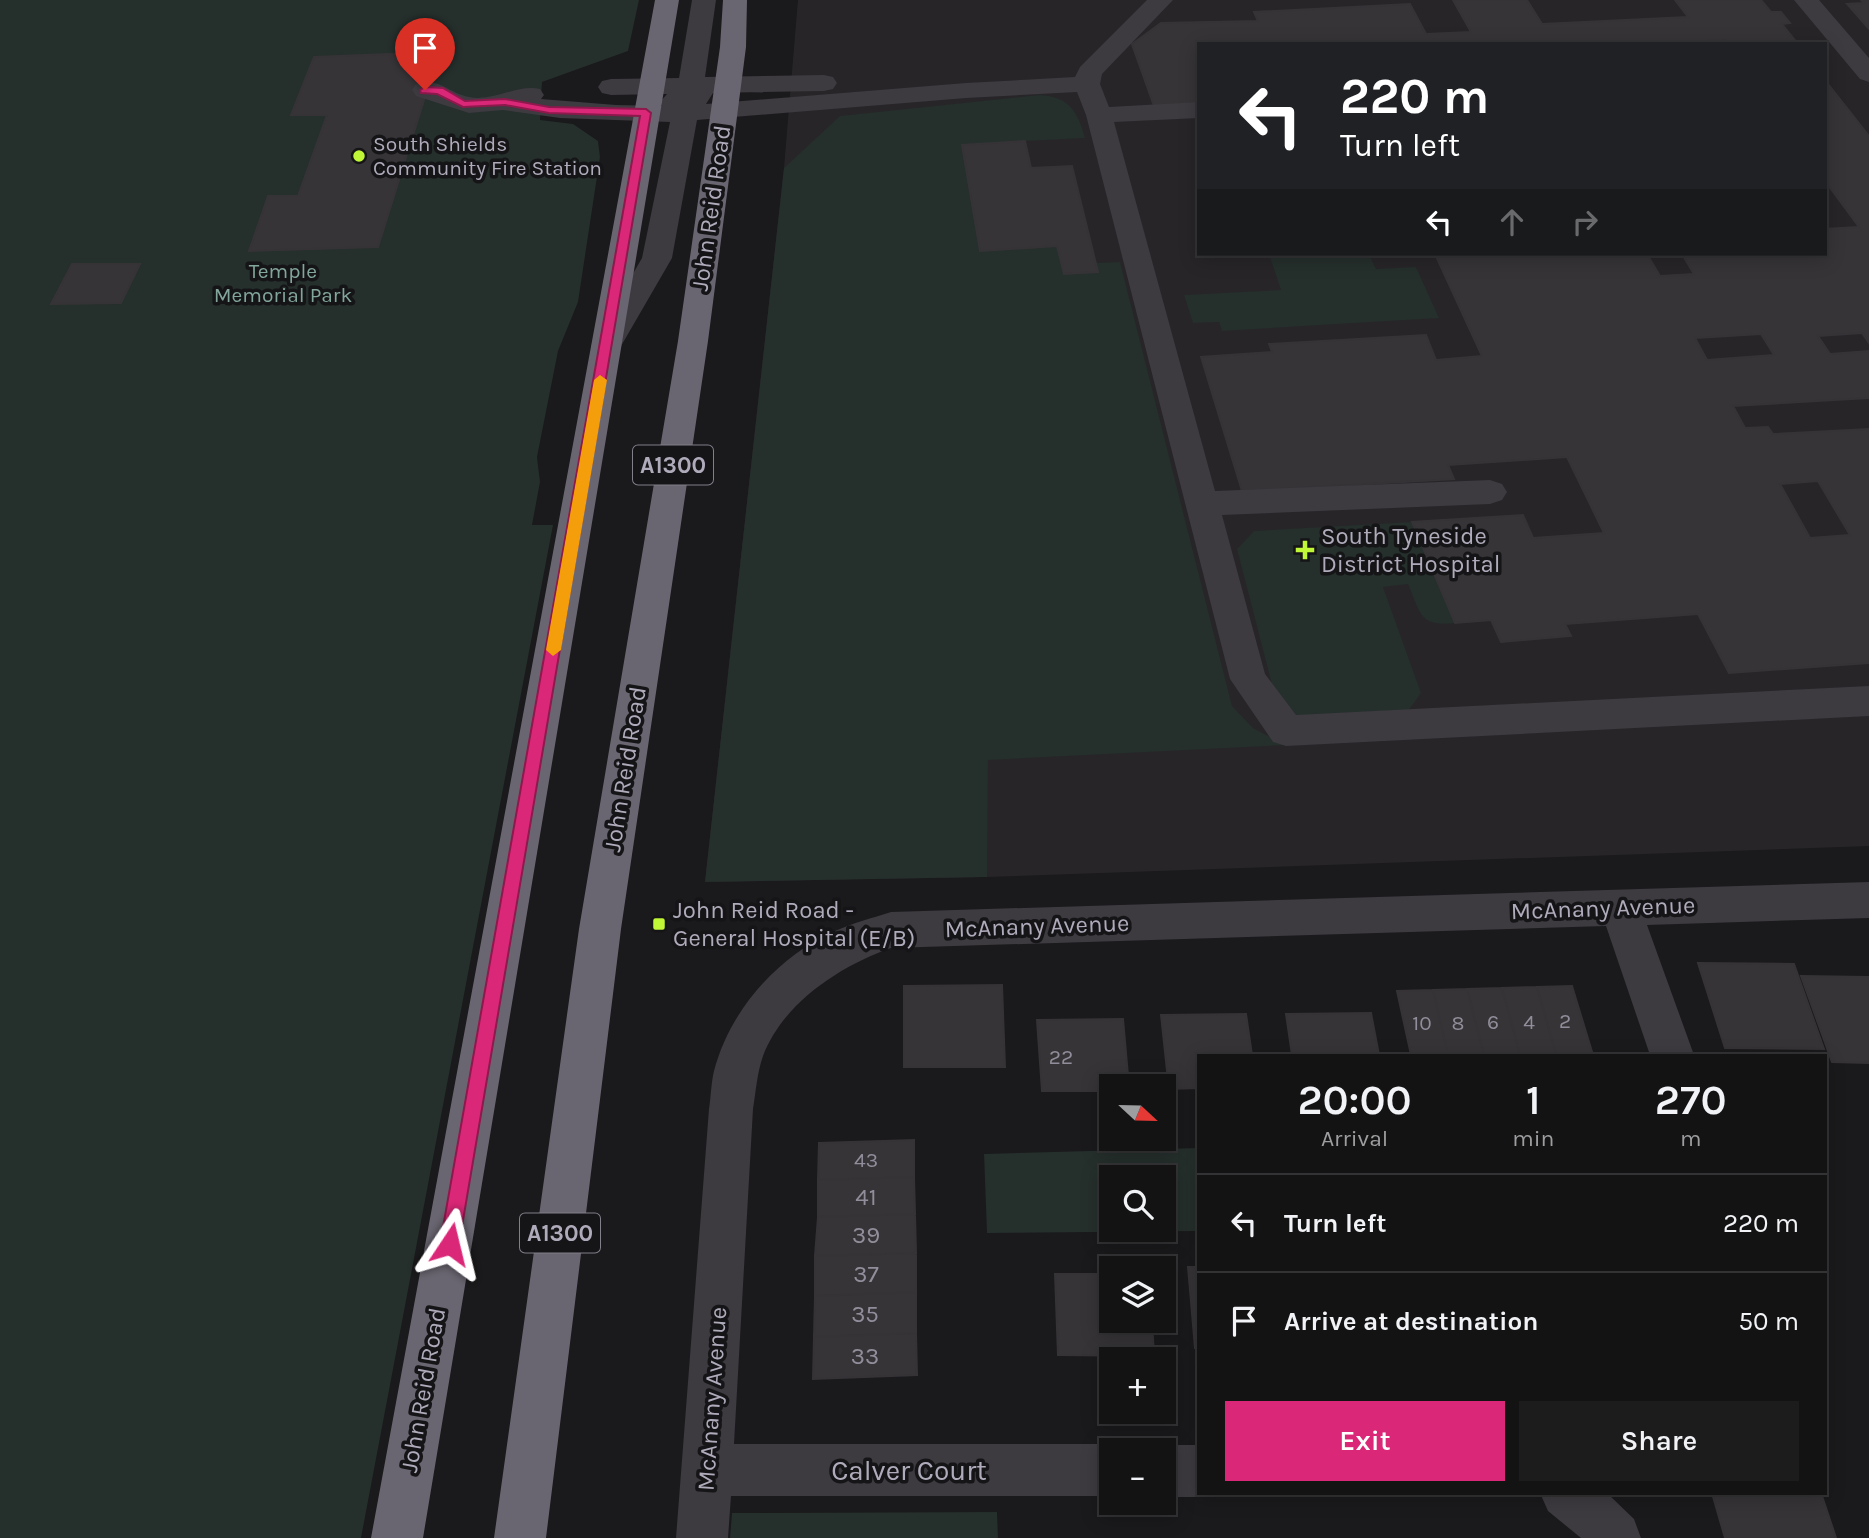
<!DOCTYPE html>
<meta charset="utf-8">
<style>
:root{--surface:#141314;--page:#1d1c1d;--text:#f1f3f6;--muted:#9d9ea0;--line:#333234;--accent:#db2777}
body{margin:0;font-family:Karla,sans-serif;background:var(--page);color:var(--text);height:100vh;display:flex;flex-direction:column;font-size:26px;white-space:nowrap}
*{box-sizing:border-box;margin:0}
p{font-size:23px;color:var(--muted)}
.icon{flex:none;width:38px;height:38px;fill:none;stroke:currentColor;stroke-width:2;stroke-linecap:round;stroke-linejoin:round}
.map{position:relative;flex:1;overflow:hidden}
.drawer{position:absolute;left:1197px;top:1054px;width:630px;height:441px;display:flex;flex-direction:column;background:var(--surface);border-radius:0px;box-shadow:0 4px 18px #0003,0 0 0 2px var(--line)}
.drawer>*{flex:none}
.top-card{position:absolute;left:1197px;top:42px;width:630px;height:214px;border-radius:0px;box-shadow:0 4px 18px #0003,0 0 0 2px var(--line);background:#202124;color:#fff;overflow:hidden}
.needle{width:46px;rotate:112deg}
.tools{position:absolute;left:1099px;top:1074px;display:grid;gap:14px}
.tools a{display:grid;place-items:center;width:77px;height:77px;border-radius:0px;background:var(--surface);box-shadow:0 4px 18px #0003,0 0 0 2px var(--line);font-size:35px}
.pin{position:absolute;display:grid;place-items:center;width:60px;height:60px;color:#fff;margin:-72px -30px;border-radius:50% 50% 50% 0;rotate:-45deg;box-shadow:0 0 7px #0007}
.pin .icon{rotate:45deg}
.me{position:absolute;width:77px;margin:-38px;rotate:10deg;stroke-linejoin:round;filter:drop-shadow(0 0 5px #0008)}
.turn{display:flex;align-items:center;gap:24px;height:147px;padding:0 28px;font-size:32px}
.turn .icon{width:91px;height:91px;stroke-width:2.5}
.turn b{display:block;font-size:49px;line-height:60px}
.lanes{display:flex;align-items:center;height:66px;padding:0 28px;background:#0003;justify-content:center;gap:35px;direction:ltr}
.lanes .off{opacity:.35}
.eta{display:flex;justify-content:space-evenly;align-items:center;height:119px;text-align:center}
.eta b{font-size:42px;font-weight:600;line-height:49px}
.primary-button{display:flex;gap:14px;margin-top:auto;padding:14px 28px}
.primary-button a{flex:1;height:80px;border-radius:0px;background:var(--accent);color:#fff;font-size:28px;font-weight:600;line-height:80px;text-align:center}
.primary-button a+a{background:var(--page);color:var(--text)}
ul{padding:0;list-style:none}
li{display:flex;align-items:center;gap:21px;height:98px;padding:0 28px;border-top:2px solid var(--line)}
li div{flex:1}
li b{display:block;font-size:26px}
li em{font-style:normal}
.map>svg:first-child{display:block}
.built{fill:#272528;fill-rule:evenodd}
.green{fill:#252f2c;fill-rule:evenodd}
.building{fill:#363437;stroke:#363337;stroke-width:2;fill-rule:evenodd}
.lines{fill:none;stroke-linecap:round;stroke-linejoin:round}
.minor{fill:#3d3a40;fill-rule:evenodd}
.highway{fill:#6a6671;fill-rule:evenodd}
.route{fill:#db2777;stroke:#8e194d;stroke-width:2}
.slow{fill:#f59e0b}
.poi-dot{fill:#bff636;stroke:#151416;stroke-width:2.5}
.labels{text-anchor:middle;stroke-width:7;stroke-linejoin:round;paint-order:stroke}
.far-poi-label{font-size:21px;fill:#b0abbb;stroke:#151416;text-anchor:start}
.far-park-label{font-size:21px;fill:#82a69b;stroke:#151416}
.number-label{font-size:21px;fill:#928d9a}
.shield{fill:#151416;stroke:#827e8a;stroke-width:2}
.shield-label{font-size:23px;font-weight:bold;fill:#b0abbb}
.street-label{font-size:24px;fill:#b0abbb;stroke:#151416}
.poi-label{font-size:24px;fill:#b0abbb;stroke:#151416;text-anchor:start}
.near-number-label{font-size:24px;fill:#928d9a}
.near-street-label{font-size:28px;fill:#b0abbb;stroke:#151416}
</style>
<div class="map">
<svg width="1869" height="1538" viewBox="0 0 1869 1538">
<rect width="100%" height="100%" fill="#1a191b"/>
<path class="built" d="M798,0H1869V846L987,877L705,882L784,168ZM1199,44H1825V254H1199Z"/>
<path class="green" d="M0,0H639L628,51L542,82L540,120L573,124L598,141L600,157L578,302L558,351L537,457L540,482L532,525H553L361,1538H0Z
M1040,95C1070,97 1078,112 1085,138L1025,141L981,251L1057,246L1064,274L1098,272L1096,263L1120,262L1232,706L1253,728L1285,745L988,760L987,877L705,882L784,168L840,116Z
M1269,254H1369L1376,269L1416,267L1439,318L1222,331L1219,322L1193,323L1184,295L1281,290Z
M1412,522L1455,623C1419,627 1421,614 1408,584L1383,587L1421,693L1404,717L1300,721L1275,696L1237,549L1254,531Z
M1199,1148V1231L987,1233L984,1154ZM1111,1178H1164V1230H1111Z
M997,1512L998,1538H730L732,1513Z"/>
<path class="building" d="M1453,0H1527L1542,24L1688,17L1675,0H1761L1771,12H1781L1790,23L1782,24L1798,44H1728L1725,40L1652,44H1199V104L1154,106L1132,44L1161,23L1258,21L1254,12L1410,4L1426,34L1471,32Z
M1861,0H1869V29L1847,4L1864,3Z
M439,52L378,247L249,251L268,196H298L327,115H291L314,57Z
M1825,80L1869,136V343L1862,333L1818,336L1830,354L1869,351V398L1733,406L1745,428L1768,427L1773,434L1869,429V663L1729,673L1698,614L1565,624L1571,636L1501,642L1491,620L1455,623L1412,522L1523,515L1533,538L1604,533L1567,457L1448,465L1454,479L1242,491L1201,357L1272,352L1269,344L1426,335L1436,360L1482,356L1435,254H1647L1660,276L1694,274L1682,254H1825V229L1859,227L1825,181ZM1761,334L1774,355L1707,360L1695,338ZM1818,481L1850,535L1810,538L1780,484Z
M1025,141L1031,168L1072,166L1098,272L1064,274L1057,246L980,251L962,145Z
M72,264H140L121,303L51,304Z
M1698,963L1794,964L1824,1049L1725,1048Z
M1801,976L1869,977V1063L1832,1062Z
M1002,985L1005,1067H904V986Z
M1572,986L1593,1055H1556L1537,987Z
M1537,987L1556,1055H1520L1502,988Z
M1502,988L1520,1055H1484L1467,989Z
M1467,989L1484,1055H1448L1433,990Z
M1433,990L1448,1055H1411L1397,991Z
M1371,1013L1379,1055H1292L1286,1014Z
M1246,1014L1252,1055H1199V1088L1169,1089L1161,1015Z
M1123,1019L1129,1087H1111V1091H1042L1037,1020Z
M914,1140V1177L818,1180L819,1143Z
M914,1177L915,1214L818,1217V1180Z
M915,1214L916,1253L815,1256L818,1217Z
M916,1253V1292L815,1296V1256Z
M1188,1267H1199V1348H1195Z
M1055,1274H1111V1321H1152L1154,1356L1058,1355Z
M916,1292V1333L814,1337L815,1296Z
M916,1333L917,1375L813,1379L814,1337Z
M1712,1493H1821L1836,1538H1725Z"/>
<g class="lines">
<path class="minor" d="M692,0H716L705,77L824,75L833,77L837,83L833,89L824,91L713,93L706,104L966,83L1075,77L1080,67L1147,0H1173L1102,74L1100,84L1109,107L1199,102V118L1114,122L1215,491L1490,480L1502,484L1507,492L1502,500L1490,504L1222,515L1265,674L1296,715L1869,686V716L1286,746L1273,742L1230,679L1086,115L1077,92L966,98L697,120L672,258L617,353L606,356L595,353L591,346L642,258L670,122L560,118L503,110L469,113L416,96L412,90L416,84C443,78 447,93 469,97C493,102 517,84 540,89L544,95L541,99L616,105L662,106L660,102L667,94L611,95L602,93L598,87L602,81L611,79L679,78Z
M1794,0H1819L1869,58V82L1860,79Z
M1869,882V918L1647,925L1694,1055H1650L1606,926L891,948C840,966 783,1003 763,1056C757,1073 756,1091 753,1109L734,1444H1111L1126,1451H1111V1496H731L728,1538H676L709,1109C711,1097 711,1083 714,1071C730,1010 777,957 835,931C853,923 872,918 891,912Z
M1164,1445H1199V1493H1208L1199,1497H1164V1451H1151Z
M1540,1493H1607L1634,1519L1641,1538H1581L1548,1511Z"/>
<path class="highway" d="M655,0H679L423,1538H371Z
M723,0H747L746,47L708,341L621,929L546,1538H494L579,929L678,341L720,47Z"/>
</g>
<path class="route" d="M425,87L443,88L465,101L505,99L549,107L646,109L651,113L459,1244L456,1250L450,1253L443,1250L440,1244L640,116L549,113L505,105L463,107L437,94L421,93L420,90Z"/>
<path class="slow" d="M600,375L607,380L561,650L553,656L546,650L594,380Z"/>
<g class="poi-dot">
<circle cx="359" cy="156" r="7"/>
<path d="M1301.5 539.5h7v7h7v7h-7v7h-7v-7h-7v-7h7z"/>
<rect x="652" y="917" width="14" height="14" rx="3.5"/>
</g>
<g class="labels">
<g class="far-poi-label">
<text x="373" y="151">South Shields<tspan x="373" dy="24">Community Fire Station</tspan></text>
</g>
<g class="far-park-label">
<text x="283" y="278">Temple<tspan x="283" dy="24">Memorial Park</tspan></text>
</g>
<g class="number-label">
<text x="1565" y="1028">2</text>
<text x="1493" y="1029">6</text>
<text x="1529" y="1029">4</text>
<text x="1422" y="1030">10</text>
<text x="1458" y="1030">8</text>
<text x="1061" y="1064">22</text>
<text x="866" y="1167">43</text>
</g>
<g class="shield">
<rect x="633" y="445.5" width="80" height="39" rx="5"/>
<rect x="520" y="1213.5" width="80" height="39" rx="5"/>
</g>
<g class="shield-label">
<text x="673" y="473">A1300</text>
<text x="560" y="1241">A1300</text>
</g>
<g class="street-label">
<text transform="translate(711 208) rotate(-82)" y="8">John Reid Road</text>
<text transform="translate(625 769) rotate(-81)" y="8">John Reid Road</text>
<text transform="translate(1603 908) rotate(-2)" y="8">McAnany Avenue</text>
<text transform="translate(1037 926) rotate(-2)" y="8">McAnany Avenue</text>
<text transform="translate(423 1390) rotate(-80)" y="8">John Reid Road</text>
<text transform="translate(712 1399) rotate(-86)" y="8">McAnany Avenue</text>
</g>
<g class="poi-label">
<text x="1321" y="544">South Tyneside<tspan x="1321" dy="28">District Hospital</tspan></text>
<text x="673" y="918">John Reid Road -<tspan x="673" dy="28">General Hospital (E/B)</tspan></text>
</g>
<g class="near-number-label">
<text x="866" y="1205">41</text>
<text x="866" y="1243">39</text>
<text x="866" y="1282">37</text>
<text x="865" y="1322">35</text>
<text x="865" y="1364">33</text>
</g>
<g class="near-street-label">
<text x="909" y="1480">Calver Court</text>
</g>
</g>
</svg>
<div class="tools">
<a><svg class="needle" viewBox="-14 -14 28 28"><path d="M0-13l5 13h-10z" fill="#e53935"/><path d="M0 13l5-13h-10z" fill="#9d9ea0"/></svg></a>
<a><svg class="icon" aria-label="search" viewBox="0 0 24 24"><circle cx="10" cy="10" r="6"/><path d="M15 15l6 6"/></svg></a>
<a><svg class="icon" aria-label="layers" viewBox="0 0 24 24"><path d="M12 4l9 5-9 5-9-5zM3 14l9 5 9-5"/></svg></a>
<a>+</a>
<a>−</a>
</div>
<div class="pin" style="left:425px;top:90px;background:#d93025"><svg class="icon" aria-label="arrive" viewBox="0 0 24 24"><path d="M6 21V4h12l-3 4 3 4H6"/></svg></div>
<svg class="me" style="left:450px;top:1244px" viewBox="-20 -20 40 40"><path d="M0-17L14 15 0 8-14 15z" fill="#db2777" stroke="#fff" stroke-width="4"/></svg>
<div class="top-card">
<div class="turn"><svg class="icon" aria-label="left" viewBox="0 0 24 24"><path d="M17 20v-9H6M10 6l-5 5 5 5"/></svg><div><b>220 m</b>Turn left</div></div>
<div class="lanes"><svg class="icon" aria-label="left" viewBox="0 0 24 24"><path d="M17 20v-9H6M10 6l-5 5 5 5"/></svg><svg class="icon off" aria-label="ahead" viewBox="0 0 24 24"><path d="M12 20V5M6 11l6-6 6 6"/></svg><svg class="icon off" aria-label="right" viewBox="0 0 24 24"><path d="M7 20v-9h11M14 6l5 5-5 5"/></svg></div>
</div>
<section class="drawer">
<div class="eta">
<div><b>20:00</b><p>Arrival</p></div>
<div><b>1</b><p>min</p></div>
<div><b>270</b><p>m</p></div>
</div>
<ul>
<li><svg class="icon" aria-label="left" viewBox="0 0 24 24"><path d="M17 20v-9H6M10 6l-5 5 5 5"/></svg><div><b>Turn left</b></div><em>220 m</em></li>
<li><svg class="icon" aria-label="arrive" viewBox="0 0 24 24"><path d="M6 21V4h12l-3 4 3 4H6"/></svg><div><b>Arrive at destination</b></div><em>50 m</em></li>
</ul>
<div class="primary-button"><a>Exit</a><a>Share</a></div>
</section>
</div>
